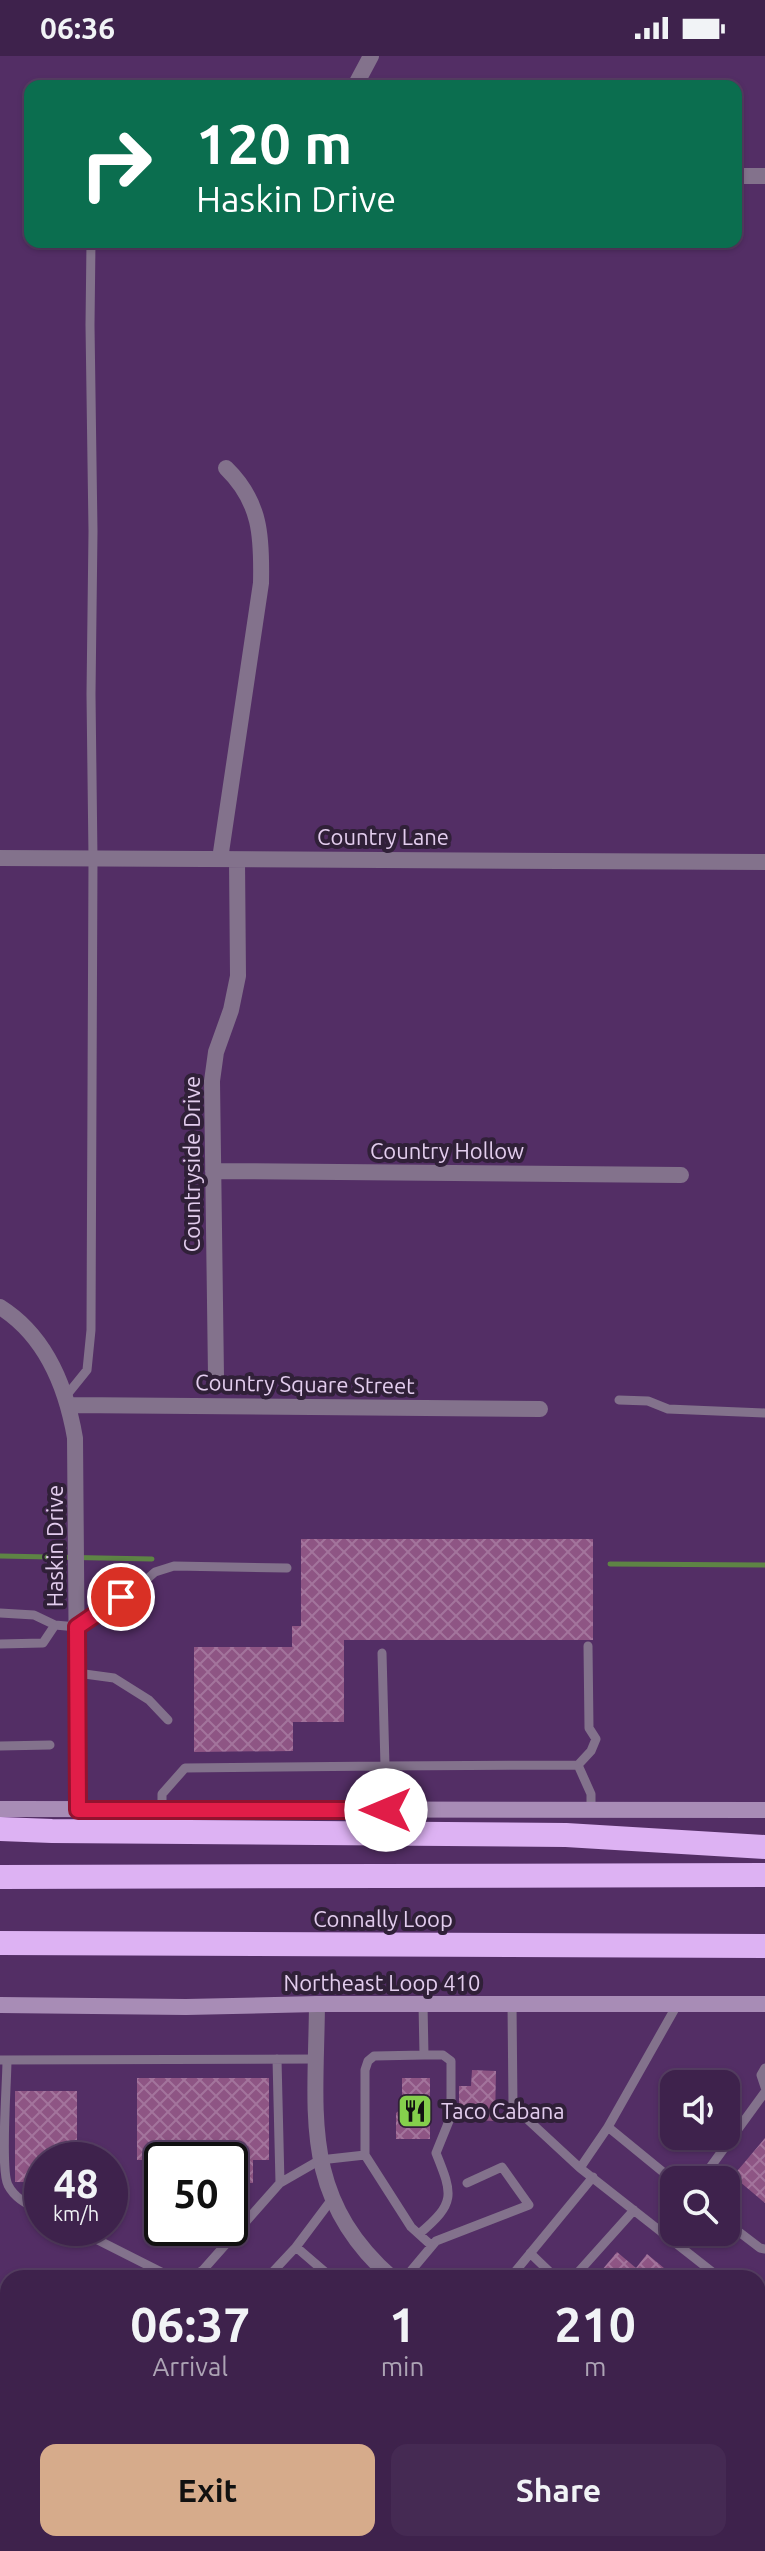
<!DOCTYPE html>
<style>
:root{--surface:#3e224c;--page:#452a53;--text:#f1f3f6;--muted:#ada4b5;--line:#573f64;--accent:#d6ab8b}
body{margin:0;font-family:Ubuntu,sans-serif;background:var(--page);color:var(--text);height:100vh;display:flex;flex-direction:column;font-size:30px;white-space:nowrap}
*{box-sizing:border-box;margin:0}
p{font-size:26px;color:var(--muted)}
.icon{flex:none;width:44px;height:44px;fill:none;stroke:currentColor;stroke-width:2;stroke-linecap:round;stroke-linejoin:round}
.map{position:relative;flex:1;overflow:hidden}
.details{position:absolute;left:0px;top:2214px;width:766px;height:282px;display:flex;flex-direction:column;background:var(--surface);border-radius:24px 24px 0 0;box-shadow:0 2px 6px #0004,0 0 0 2px var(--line)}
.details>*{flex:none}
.hud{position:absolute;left:24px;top:24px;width:718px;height:168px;border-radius:16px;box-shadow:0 2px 6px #0004,0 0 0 2px var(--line);background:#0b6e4f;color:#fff;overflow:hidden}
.controls{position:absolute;left:660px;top:2014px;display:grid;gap:16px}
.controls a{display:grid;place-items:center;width:80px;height:80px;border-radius:16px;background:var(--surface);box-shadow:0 2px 6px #0004,0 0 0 2px var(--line);font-size:40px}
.speed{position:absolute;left:24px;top:2086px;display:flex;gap:16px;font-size:40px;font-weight:700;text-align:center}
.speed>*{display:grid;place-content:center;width:104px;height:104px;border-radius:50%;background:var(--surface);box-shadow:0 2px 6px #0004,0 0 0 2px var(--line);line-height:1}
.speed small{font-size:20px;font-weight:400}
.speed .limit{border:4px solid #111;border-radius:12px;background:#fff;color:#111}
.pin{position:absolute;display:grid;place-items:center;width:68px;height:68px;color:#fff;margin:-34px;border:4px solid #fff;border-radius:50%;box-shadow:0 2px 8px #0007}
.me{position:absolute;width:88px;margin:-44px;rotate:270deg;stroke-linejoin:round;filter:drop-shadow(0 0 6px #0008)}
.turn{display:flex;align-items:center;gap:28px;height:168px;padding:0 40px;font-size:36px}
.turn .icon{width:104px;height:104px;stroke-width:2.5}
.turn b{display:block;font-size:56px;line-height:68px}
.eta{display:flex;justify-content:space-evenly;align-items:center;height:136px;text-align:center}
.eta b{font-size:48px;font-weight:700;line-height:56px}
.action{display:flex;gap:16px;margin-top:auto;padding:16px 40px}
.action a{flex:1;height:92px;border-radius:16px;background:var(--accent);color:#111;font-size:32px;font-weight:700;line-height:92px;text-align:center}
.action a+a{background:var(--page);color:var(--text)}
.status{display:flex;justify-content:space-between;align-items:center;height:56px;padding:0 40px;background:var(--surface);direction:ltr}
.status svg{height:22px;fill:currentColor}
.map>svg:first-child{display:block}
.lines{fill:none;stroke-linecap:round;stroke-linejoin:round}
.stream{stroke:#5e8445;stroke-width:5}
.building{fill:url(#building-cross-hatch)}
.service{stroke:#83728c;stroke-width:9}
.minor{stroke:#83728c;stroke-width:16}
.secondary{stroke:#a88cb6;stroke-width:16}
.motorway{stroke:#ddb2f3;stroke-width:24}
.route-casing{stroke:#92132f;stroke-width:20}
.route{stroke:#e11d48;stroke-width:14}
.labels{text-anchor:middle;stroke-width:8;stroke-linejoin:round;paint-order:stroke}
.street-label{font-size:22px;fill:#e3cdee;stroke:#302038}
.poi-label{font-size:22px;fill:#e3cdee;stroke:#302038;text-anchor:start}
</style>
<div class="status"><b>06:36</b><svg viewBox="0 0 49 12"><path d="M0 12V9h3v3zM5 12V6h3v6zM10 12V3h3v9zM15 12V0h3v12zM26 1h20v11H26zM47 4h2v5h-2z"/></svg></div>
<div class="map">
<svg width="765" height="2495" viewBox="0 0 765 2495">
<defs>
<pattern id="building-cross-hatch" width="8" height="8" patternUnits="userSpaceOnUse" patternTransform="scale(2)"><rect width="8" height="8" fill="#8e5584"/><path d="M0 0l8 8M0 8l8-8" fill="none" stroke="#a3749c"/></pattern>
</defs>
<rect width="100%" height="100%" fill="#532e65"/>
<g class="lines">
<path class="stream" d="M0,1500L152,1503
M610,1508L765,1509"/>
</g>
<path class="building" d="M301,1483H593V1584H344V1666H293V1695L194,1696V1591H292V1570H301Z
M472,2014L496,2015L495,2065L474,2064V2050H459V2030H471Z
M137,2022H269V2104H253V2127H230V2104H137Z
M402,2022H430V2083H396V2057L402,2052Z
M15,2035H77V2104H42V2126H15Z
M765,2082V2147L733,2120Z
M617,2196L636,2212L647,2198L676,2222H612L602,2214Z"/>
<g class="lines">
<path class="service" d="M66,1340L87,1314L91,1274L93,802L91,638L93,475L90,269L91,186
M619,1344L648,1345L668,1353L765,1357
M0,1557L34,1559L55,1569L77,1571L104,1551L137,1532L155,1516L174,1510L287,1512
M0,1588L43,1587L55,1569
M382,1597L385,1710L578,1709L591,1695L596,1683L589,1672L588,1590
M77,1617L114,1622L149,1644L168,1664
M0,1690L50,1689
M578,1709L591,1738V1754
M162,1754V1738L185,1712L385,1710L386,1754
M512,1948L513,2050L580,2112
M277,2003L280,2127
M0,2004L317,2003
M7,2004C7,2027 0,2114 8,2129C15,2143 29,2149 42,2156
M765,2012L761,2019L765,2031
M608,2071L580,2112L720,2222
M365,2099V2014L368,2005L374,2000L424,1999L423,1948
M701,2124L765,2036
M674,2125L608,2071L677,1949
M726,2166L760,2192L765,2193
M74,2172L173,2222
M419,2178C456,2147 453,2139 436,2097L451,2060V2005L443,1999H424
M296,2191L332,2143
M530,2197L556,2222
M192,2222L203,2214L280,2127L320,2104L365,2099L411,2171L432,2190
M267,2222L296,2191L332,2222
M405,2222L436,2185L529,2149L502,2111L467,2127
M510,2222L593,2121
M573,2222L634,2154
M0,2249H8
M758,2382L765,2388
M758,2446L761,2449L758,2452
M0,2487L13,2495
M188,2488V2495
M246,2488V2495
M421,2488L430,2495
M494,2488L501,2495
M684,2488L692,2495
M139,2489L166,2488
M123,2495L125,2493
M392,2495L398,2488
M515,2495L521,2488
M723,2495L728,2488"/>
<path class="minor" d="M355,30L371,0
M736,120H765
M0,802L765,806
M220,803L261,527C262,481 261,446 226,412
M213,1115L681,1119
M0,1251C46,1280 66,1330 75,1382L78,1754
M216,1320L212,1025L216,996L231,954L238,920L237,804
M69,1349L540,1353
M317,1948C316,2059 300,2141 392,2222
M607,2488L615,2495"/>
<path class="secondary" d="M0,1753L765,1754
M0,1949L186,1951L317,1948H765
M758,2253L765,2245
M758,2297L765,2289
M550,2495L556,2488
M585,2495L591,2488"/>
<path class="motorway" d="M0,1773L52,1775L566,1779L765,1791
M0,1821L765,1819
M0,1887L765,1890"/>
</g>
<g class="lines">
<g class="route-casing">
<path id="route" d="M121,1541L77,1571L78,1754H386"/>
</g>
<use href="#route" class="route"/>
</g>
<defs>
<g id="restaurant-square" transform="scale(1.8)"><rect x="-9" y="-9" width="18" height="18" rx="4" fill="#85cf4c" stroke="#302038"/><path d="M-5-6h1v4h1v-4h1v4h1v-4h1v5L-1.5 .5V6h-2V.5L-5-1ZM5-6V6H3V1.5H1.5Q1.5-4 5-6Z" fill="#111"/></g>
</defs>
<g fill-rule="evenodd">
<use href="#restaurant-square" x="415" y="2055"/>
</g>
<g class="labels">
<g class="street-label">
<text x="383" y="789">Country Lane</text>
<text x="447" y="1103">Country Hollow</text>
<text transform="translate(192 1108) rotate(-90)" y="8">Countryside Drive</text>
<text transform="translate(305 1328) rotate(1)" y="8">Country Square Street</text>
<text transform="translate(55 1490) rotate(-90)" y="8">Haskin Drive</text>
<text x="383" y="1871">Connally Loop</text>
<text x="382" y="1935">Northeast Loop 410</text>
</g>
<g class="poi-label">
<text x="441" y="2063">Taco Cabana</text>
</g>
</g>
</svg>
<div class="controls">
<a><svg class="icon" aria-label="sound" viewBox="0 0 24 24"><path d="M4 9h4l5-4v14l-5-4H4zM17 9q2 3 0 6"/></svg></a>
<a><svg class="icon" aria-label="search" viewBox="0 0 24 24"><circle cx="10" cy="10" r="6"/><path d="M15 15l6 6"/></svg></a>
</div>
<div class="speed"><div>48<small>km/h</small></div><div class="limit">50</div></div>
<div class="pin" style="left:121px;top:1541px;background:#d93025"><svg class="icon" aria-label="arrive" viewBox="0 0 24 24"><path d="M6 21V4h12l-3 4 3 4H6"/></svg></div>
<svg class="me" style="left:386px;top:1754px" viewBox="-20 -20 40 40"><circle r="19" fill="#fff"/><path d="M0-13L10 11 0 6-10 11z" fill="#e11d48"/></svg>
<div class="hud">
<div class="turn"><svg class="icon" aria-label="right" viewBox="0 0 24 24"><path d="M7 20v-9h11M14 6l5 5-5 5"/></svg><div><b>120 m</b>Haskin Drive</div></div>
</div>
<section class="details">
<div class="eta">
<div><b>06:37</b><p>Arrival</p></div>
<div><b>1</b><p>min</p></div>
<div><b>210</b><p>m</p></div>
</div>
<div class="action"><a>Exit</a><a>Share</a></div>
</section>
</div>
